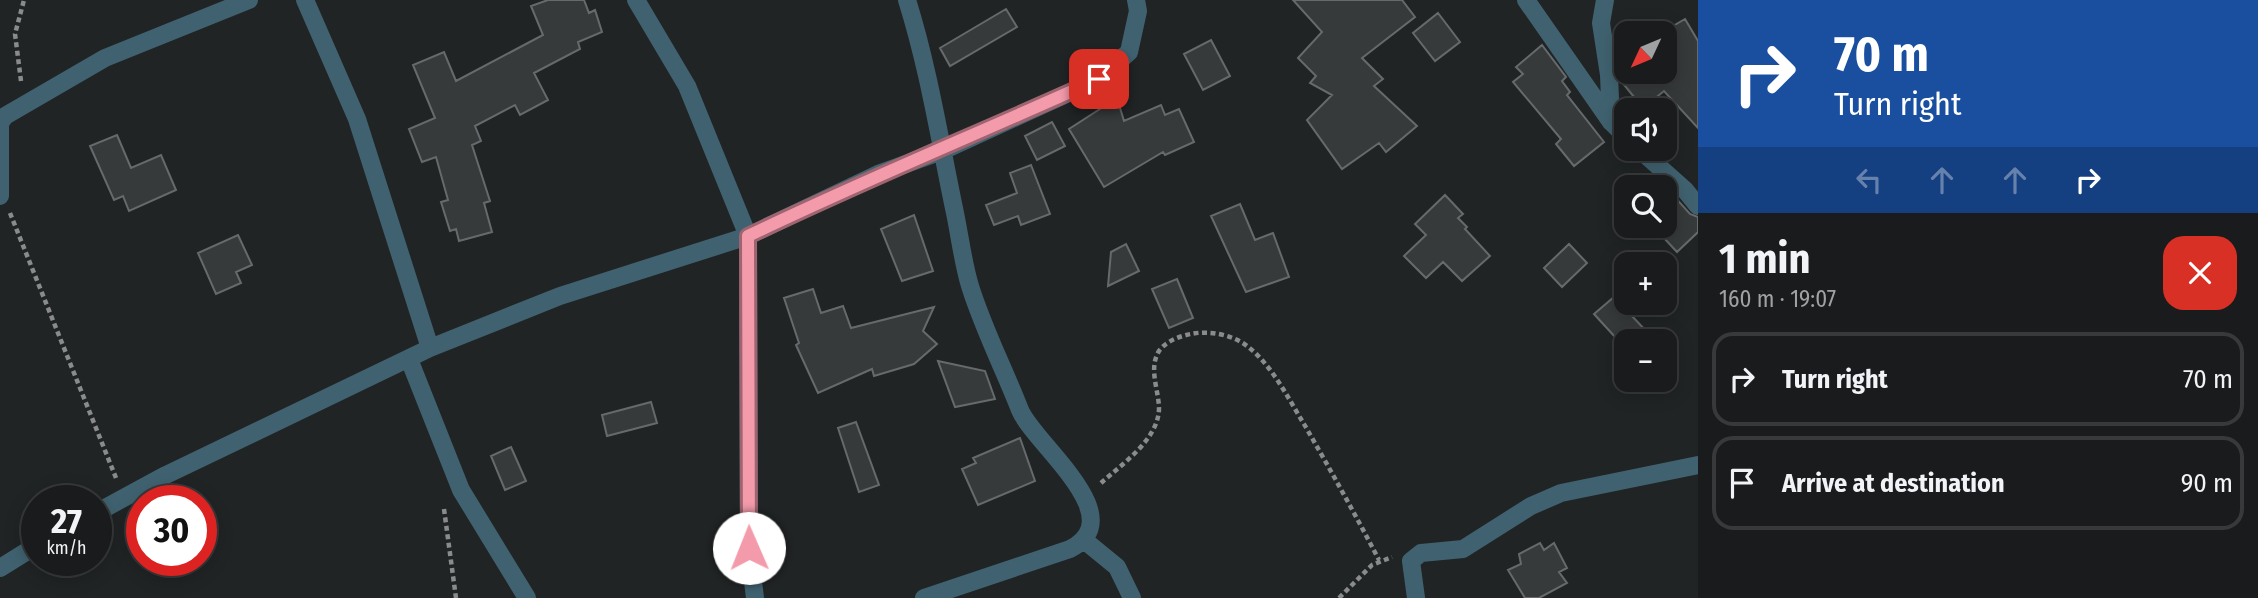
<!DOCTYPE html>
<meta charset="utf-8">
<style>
:root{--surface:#191b1c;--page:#222425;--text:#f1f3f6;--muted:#9fa1a3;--line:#37393b}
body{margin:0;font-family:"Fira Sans Condensed",sans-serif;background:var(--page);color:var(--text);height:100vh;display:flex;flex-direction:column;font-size:26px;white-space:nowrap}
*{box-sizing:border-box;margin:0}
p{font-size:23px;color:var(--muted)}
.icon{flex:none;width:38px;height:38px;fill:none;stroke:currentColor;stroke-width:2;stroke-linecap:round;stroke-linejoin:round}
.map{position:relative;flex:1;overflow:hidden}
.details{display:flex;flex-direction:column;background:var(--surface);width:560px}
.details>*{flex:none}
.banner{background:#1a4fa0;color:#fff;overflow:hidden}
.needle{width:46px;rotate:226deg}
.controls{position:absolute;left:1614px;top:21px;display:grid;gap:14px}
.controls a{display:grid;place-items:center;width:63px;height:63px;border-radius:14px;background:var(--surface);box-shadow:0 4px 18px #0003,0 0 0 2px var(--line);font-size:35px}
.speed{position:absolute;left:21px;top:485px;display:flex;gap:14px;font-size:35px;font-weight:700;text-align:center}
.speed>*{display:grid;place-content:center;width:91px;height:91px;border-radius:50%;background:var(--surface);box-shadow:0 4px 18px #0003,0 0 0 2px var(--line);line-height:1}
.speed small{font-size:18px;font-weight:400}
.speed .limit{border:10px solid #d22;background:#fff;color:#111}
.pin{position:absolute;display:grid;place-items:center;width:60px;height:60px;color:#fff;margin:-30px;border-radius:14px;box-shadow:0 4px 10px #0006}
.me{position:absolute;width:77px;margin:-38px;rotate:359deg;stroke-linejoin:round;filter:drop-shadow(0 0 5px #0008)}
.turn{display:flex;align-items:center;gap:24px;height:147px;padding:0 21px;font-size:32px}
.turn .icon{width:91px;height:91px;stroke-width:2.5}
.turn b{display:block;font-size:49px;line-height:60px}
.lanes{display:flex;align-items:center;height:66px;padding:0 21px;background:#0003;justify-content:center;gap:35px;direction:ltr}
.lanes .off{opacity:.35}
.round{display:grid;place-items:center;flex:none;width:74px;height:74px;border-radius:21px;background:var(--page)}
.headline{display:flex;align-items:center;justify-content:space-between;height:119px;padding:0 21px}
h1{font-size:42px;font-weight:700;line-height:52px}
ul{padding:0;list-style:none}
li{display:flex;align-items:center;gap:21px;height:94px;margin:0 14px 10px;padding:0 7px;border:4px solid var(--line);border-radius:21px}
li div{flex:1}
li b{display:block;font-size:26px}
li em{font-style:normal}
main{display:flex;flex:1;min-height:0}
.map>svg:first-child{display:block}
.building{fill:#373a3b;stroke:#676a6c;stroke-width:2}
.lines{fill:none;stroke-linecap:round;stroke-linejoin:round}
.path{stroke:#898b8c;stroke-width:4.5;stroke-dasharray:5 3.5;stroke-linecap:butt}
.minor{stroke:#406270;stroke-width:18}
.route-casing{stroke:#9e646f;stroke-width:18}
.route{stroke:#f39aab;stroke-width:12}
</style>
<main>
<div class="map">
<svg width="1698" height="598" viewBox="0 0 1698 598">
<rect width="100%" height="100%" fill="#212425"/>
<path class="building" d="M548,0H584L589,13L595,10L602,32L578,42L580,49L534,73L548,100L520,115L515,105L475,126L481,141L472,145L490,201L484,203L492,232L459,241L456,229L450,231L441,202L448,200L436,157L422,162L409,129L435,118L413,65L444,52L456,81L543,35L531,6Z
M1293,0H1402L1415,17L1362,58L1383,79L1374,86L1417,126L1386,152L1379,143L1342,169L1307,120L1332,95L1310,83L1316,76L1298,58L1322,32Z
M1006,9L1017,27L950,66L940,48Z
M1438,13L1460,42L1435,61L1413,33Z
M1685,19L1698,41V128L1664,91L1643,108L1621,81L1618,61L1626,55V72H1664V33H1661Z
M1211,40L1230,76L1203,90L1184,54Z
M1542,45L1566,77L1562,81L1570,92L1567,95L1604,142L1574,166L1556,144L1561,139L1513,82L1523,74L1516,67Z
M1117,98L1124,121L1161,105L1165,115L1179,109L1194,142L1165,155L1163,152L1104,187L1069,129Z
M1052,122L1065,146L1037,160L1025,136Z
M117,135L131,168L161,155L176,190L129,211L123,196L114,200L90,146Z
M1031,165L1050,214L1021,225L1018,216L994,225L986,205L1017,193L1010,173Z
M1672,194L1690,214L1698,217V232L1677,252L1664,238V201Z
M1445,195L1463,214L1458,218L1467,227L1465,229L1490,256L1462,281L1443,262L1426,278L1404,256L1426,235L1415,224Z
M1240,204L1255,240L1273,233L1289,277L1246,292L1211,216Z
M914,215L933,271L902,281L881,229Z
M238,235L252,265L236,272L241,283L216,294L198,253Z
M1126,244L1139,271L1108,286L1111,252Z
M1569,244L1587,263L1562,287L1544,268Z
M1177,279L1193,318L1169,328L1152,289Z
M813,289L821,313L843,306L851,328L934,307L923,331L937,344L914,364L874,376L872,369L818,393L796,345L799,343L784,298Z
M1614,297L1647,332L1636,341H1626V349L1594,314Z
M938,361L985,371L995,399L955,407Z
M651,402L657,423L607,436L602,415Z
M856,422L879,485L859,492L838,428Z
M1020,438L1035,481L978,505L962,469L976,463L973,458Z
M511,447L526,481L505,490L491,456Z
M1540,543L1544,550L1554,543L1567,568L1559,572L1567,583L1539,598H1525L1508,570L1521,564L1519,554Z"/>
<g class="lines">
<path class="path" d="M21,81L15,34L24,0
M10,213L116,478
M1101,483C1122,464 1158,440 1159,409C1159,390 1148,369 1159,351C1166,341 1180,336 1191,334C1209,330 1233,335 1247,346C1272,365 1288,398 1304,424C1330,469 1355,514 1379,560
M444,509L456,598
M1339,598L1372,565L1392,557"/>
<path class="minor" d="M305,0L357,119L430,348
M636,0L687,86L748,236L749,548L755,598
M907,0C929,70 940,142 955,213C960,237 963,263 970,286C983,328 1004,369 1020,410C1034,444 1133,517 1070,549L924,598
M1526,0L1611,122L1626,137
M1605,0L1601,23L1609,75L1611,122
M1639,149L1685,190L1698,206
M0,196V123L5,116L105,58L249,0
M409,359L461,490L527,598
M96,513L166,475L430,348L560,296L748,236L878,174L942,151L1099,79L1129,52L1138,11L1136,0
M1084,540L1117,567L1132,598
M0,568L37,545
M1416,598L1411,561L1421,553L1463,549L1531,506L1561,493L1698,465"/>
</g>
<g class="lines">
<g class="route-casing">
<path id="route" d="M749,548L748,236C864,180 982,132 1099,79"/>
</g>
<use href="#route" class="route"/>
</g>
</svg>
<div class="controls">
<a><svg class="needle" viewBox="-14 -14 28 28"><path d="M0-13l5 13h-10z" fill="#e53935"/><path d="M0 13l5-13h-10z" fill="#9fa1a3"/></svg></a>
<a><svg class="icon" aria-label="sound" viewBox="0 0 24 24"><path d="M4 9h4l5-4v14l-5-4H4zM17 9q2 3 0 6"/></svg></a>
<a><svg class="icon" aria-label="search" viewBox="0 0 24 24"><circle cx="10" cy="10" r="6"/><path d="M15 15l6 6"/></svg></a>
<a>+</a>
<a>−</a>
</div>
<div class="speed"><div>27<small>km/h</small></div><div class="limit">30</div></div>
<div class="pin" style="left:1099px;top:79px;background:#d93025"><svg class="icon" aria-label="arrive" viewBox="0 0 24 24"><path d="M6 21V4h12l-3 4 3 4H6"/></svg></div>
<svg class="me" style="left:749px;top:548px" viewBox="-20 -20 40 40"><circle r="19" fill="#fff"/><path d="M0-13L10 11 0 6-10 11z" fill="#f39aab"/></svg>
</div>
<section class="details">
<div class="banner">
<div class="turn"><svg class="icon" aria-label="right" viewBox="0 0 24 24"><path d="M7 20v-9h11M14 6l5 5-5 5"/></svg><div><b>70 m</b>Turn right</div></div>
<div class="lanes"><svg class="icon off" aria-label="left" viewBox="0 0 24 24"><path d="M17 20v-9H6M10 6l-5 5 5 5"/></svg><svg class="icon off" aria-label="ahead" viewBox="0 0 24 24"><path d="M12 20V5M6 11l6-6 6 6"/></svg><svg class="icon off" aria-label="ahead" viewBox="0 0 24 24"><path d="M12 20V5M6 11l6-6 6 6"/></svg><svg class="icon" aria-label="right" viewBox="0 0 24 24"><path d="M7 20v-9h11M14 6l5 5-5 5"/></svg></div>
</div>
<div class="headline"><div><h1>1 min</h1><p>160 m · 19:07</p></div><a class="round" style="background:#d93025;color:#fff"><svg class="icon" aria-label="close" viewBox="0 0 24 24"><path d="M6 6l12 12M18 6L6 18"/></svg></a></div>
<ul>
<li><svg class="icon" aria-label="right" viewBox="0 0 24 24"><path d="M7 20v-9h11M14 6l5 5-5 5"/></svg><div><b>Turn right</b></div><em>70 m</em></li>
<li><svg class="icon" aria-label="arrive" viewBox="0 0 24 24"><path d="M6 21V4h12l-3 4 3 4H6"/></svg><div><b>Arrive at destination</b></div><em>90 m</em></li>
</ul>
</section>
</main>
